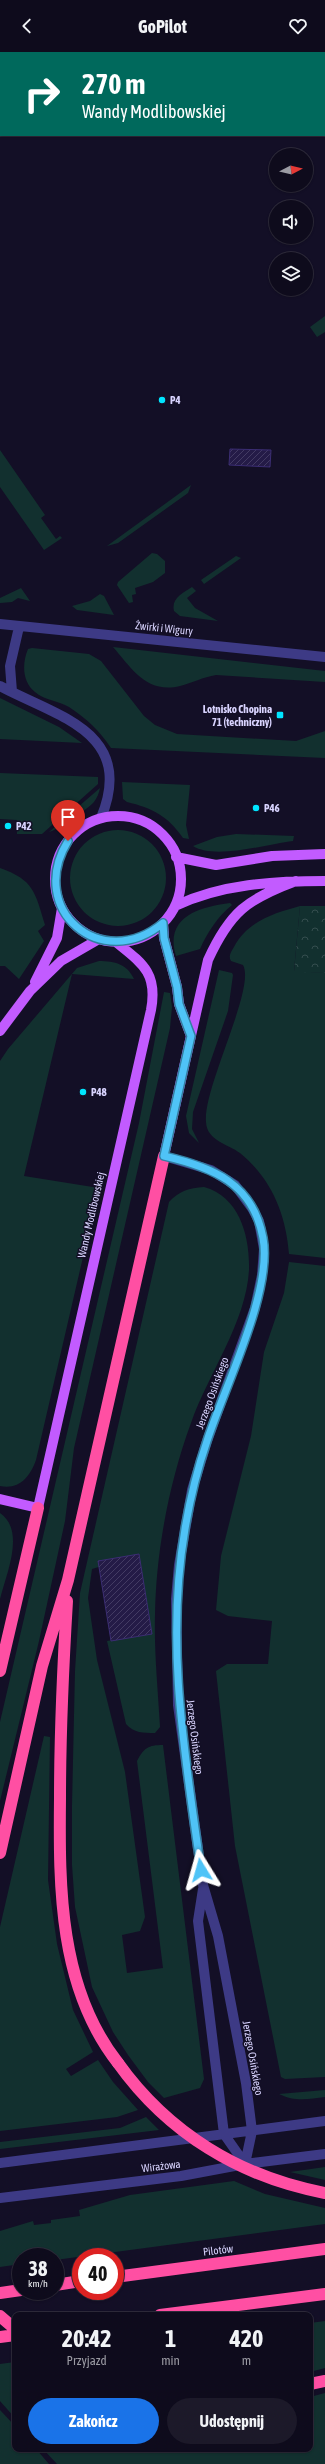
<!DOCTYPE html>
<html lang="pl">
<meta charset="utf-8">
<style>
:root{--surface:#0e0b1c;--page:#1c1929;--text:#f1f3f6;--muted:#9b9ba3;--line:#2e2b3b;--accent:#1a73e8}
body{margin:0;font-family:"Asap Condensed",sans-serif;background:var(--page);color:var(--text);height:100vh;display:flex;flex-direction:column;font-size:15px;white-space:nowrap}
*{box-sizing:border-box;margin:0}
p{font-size:13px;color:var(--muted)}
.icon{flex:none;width:22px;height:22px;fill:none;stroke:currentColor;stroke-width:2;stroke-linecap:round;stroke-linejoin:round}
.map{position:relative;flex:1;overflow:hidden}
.sheet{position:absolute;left:12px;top:2260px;width:301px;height:140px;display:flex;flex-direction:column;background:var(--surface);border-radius:8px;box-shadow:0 1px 3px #0004,0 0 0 1px var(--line)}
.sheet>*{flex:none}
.hud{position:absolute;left:0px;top:0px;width:325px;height:84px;box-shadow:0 1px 3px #0004,0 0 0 1px var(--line);background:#00695c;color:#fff;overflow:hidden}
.needle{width:26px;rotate:83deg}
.fabs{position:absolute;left:269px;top:96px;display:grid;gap:8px}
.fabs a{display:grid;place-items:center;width:44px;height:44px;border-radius:50%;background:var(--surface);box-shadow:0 1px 3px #0004,0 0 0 1px var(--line);font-size:20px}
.speed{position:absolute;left:12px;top:2196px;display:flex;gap:8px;font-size:20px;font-weight:700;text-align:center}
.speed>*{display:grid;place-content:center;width:52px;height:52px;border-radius:50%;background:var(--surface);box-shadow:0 1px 3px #0004,0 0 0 1px var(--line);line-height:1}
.speed small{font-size:10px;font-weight:400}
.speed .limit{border:6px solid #d22;background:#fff;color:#111}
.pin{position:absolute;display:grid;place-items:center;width:34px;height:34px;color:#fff;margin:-41px -17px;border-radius:50% 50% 50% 0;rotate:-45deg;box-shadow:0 0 4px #0007}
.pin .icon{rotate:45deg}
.me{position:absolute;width:44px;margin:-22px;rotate:352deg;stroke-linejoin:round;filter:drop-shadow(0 0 3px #0008)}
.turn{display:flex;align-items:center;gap:14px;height:84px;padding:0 16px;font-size:18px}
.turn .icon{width:52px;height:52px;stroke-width:2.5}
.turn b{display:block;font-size:28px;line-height:34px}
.eta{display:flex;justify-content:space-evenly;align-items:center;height:68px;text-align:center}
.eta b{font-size:24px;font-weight:700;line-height:28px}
.cta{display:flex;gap:8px;margin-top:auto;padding:8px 16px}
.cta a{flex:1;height:46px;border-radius:24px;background:var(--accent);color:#fff;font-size:16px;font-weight:700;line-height:46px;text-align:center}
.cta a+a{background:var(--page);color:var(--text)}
header{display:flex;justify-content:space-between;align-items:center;height:52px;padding:0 16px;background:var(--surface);font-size:18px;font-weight:700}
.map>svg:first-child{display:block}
.green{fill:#12302f}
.forest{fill:url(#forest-crowns)}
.building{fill:url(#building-hatch);stroke:#3b2d73}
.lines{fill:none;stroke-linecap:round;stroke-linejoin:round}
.minor{stroke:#3d3a85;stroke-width:10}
.major{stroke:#c25bff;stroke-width:10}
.highway{stroke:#ff4fa3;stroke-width:12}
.highway-bridge{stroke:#ff4fa3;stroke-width:12}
.route-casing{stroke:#337fa1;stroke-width:10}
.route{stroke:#4fc3f7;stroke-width:7}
.poi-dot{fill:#00e5ff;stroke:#130f26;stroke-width:1.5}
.labels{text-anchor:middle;stroke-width:3;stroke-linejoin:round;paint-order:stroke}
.poi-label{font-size:11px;font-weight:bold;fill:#d9d4ff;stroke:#130f26;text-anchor:start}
.street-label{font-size:11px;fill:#d9d4ff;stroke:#130f26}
</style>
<header><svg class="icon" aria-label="back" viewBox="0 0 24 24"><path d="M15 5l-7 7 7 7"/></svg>GoPilot<svg class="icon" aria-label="heart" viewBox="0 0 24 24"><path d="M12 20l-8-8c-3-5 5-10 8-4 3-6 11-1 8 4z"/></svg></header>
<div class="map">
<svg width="325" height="2412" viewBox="0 0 325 2412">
<defs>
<pattern id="forest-crowns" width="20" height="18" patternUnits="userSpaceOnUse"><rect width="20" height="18" fill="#12302f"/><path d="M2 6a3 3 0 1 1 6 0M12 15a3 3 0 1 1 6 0" fill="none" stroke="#344d4e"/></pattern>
<pattern id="building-hatch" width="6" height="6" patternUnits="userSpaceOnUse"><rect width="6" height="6" fill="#241b47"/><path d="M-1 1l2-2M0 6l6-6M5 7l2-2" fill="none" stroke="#433b63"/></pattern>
</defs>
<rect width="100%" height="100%" fill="#130f26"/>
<path class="green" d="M325,264V280L317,285L310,275Z
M0,398L45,463L41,466L56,487L60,484L62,486L44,498L0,435Z
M191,433L188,441L118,491L107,494Z
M152,501L157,502L165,509V521L153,530L135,536L136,542L132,543L133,550L129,551L117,533L118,530Z
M236,504L241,506L204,532L201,528Z
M192,535L196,539L187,546L195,556L218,569L180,564L174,559C171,546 183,541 192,535Z
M21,536L30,549L18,546L12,550L0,551V546Z
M100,542L104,544L114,563L77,558L72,554L90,549Z
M113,595L325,619V630L216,623C203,625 192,631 180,634C147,642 132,617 113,595Z
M32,596L89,602L101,609L144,664L155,673L177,682L296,689L325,679V706L111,696C99,678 87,667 69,655C59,649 44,648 35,640C22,630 22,611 28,597Z
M0,646L59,675L82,691L0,687Z
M0,721L98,725V732L42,782H17V768L0,767Z
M122,730L190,733L186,773L189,787L183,786C168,764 152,756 127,750L123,747Z
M100,736C99,741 97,746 94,750C89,756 56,779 49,780Z
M70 826a48 48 0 1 1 96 0a48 48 0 1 1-96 0Z
M236,782L294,784L293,789C267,792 215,808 193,794L217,785Z
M0,816C34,828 35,840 45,873L38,879L44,889L19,927L5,914H0Z
M230,851L232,853C218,864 207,881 200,897L176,904C164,865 199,855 230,851Z
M300,854L294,919L325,921V1206L289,1202C286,1163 272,1127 240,1101C228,1092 207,1089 206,1070C203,1035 256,936 243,913L231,909C228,904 231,900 234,895C247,869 275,861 300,854Z
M99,909C115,909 127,912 134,927L72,922L24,1124L99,1136L36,1408C30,1425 19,1438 0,1434V1009L8,997L77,916Z
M219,918L232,921L233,923L228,959L193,1060L192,1077L199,1091L189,1081L186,1064Z
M164,940L170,941L172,955L170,976L74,1396L65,1469L39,1589L0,1749V1670L139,1071Z
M204,1135C240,1145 250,1185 249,1218C246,1271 208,1322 191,1371C169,1431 156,1499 155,1563C154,1601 158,1638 160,1675L155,1681C143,1681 134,1681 126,1672L107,1589L152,1582L139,1503L92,1517L88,1546L97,1608L125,1720L145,1865L140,1879L122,1883L127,1921L163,1916L137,1709C144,1696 148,1693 163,1693L204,2027L200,2036L164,2046L148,2030L128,2003L113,1980L92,1935L75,1855L72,1813V1754L75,1619L80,1541L169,1150C179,1139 189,1136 204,1135Z
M289,1210L325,1214V2025L285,2027L281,2025L235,1794L216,1619L227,1612H268L272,1569L228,1564L216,1558L221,1504L251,1384L264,1300L284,1241Z
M0,1461C26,1479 6,1522 0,1547Z
M44,1684L50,1685L48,1828L57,1892L73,1958L93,2000L66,2017L71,2024L98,2008L113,2030L138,2058L117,2065L0,2079V1875Z
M325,2038V2045C309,2047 295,2050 279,2042Z
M146,2065L159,2078L0,2097V2090L120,2076Z
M325,2115V2128L290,2120Z
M234,2129L265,2142L325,2156V2172L55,2208V2205H21V2212L0,2215V2179L33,2169L34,2173L51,2171V2168L80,2164L79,2158L130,2143Z
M325,2269V2316L310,2320V2271Z
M15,2310V2366L0,2349V2312Z
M325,2341V2412H57L43,2397H310V2345Z
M0,2358L15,2374V2397H36L49,2412H0Z"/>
<path class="forest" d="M300,854H325V921L294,920Z"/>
<path class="building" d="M230,397L271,398L270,415L229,413Z
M139,1502L152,1582L111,1589L98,1509Z"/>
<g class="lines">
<path class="minor" d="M0,572L325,605
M0,634C58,665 136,680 101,766
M12,640L10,614L19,575
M164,1104L211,1118L235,1133L252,1156L259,1169L264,1197L262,1223L255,1256L207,1389L192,1438L179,1513L176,1547L178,1653L203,1833L218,1884L246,2031L252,2079L245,2112
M203,1837L198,1869L224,2082L245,2112
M0,2111L325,2069
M0,2146L181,2124L245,2112L325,2102"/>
<path class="major" d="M55 827a63 63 0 1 1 126 0a63 63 0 1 1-126 0Z
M176,805L216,813L272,804L325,802
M175,854C221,832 274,829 325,829
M163,871L164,886L177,935L179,952L191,984
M35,930L57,886L62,856
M0,979L30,939L61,909L99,887
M164,1104L208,908C230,860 247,847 296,829
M0,1447L38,1456L151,958C158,921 142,911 116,890"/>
<path class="highway" d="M67,1549C63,1615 60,1680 60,1746C59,1836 59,1936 118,2011
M0,1619L38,1456
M0,1801L42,1614L68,1528L164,1104
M115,2225L325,2197
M55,2233L81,2229
M0,2241L21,2238
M160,2263L325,2242
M0,2264L15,2277
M0,2285L15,2283
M310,2332L325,2329"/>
<path class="highway-bridge" d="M118,2011C168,2081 240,2125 325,2141"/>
</g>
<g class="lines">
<g class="route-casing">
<path id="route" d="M68,789C26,857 101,922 163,871L164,886L177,935L179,952L191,984L164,1104C212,1115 253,1131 263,1186C273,1239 224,1336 207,1389C197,1418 190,1447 185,1477C165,1592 185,1704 201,1818"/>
</g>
<use href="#route" class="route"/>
</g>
<g class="poi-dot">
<circle cx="162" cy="348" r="4"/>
<rect x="276" y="659" width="8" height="8" rx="2"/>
<circle cx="256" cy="756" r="4"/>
<circle cx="8" cy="774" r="4"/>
<circle cx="83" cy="1040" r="4"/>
</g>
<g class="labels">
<g class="poi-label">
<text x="170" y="352">P4</text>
<text x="272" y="661" text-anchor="end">Lotnisko Chopina<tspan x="272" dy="13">71 (techniczny)</tspan></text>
<text x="264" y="760">P46</text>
<text x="16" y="778">P42</text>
<text x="91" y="1044">P48</text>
</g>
<g class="street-label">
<text transform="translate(164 576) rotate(6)" y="4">Żwirki i Wigury</text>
<text transform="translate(91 1163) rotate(-77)" y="4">Wandy Modlibowskiej</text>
<text transform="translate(212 1341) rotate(-70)" y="4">Jerzego Osińskiego</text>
<text transform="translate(195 1685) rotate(83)" y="4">Jerzego Osińskiego</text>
<text transform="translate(253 2006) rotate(80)" y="4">Jerzego Osińskiego</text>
<text transform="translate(161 2114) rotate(-7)" y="4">Wirażowa</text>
<text transform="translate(218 2198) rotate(-7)" y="4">Pilotów</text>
</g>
</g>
</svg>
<div class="fabs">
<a><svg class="needle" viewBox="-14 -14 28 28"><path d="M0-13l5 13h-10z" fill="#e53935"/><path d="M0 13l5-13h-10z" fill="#9b9ba3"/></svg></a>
<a><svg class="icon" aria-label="sound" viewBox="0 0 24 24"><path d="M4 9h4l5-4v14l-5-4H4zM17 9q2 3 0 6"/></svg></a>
<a><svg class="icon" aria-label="layers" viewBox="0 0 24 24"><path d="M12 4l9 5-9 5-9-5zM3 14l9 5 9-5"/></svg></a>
</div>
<div class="speed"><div>38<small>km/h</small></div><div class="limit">40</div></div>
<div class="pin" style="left:68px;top:789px;background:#d93025"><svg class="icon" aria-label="arrive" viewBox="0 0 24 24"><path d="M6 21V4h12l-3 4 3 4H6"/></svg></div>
<svg class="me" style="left:201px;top:1818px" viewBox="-20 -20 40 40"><path d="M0-17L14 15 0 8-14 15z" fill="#4fc3f7" stroke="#fff" stroke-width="4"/></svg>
<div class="hud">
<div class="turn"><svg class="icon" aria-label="right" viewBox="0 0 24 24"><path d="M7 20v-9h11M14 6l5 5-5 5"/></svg><div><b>270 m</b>Wandy Modlibowskiej</div></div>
</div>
<section class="sheet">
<div class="eta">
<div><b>20:42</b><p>Przyjazd</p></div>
<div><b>1</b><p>min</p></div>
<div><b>420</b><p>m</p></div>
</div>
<div class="cta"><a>Zakończ</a><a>Udostępnij</a></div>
</section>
</div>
